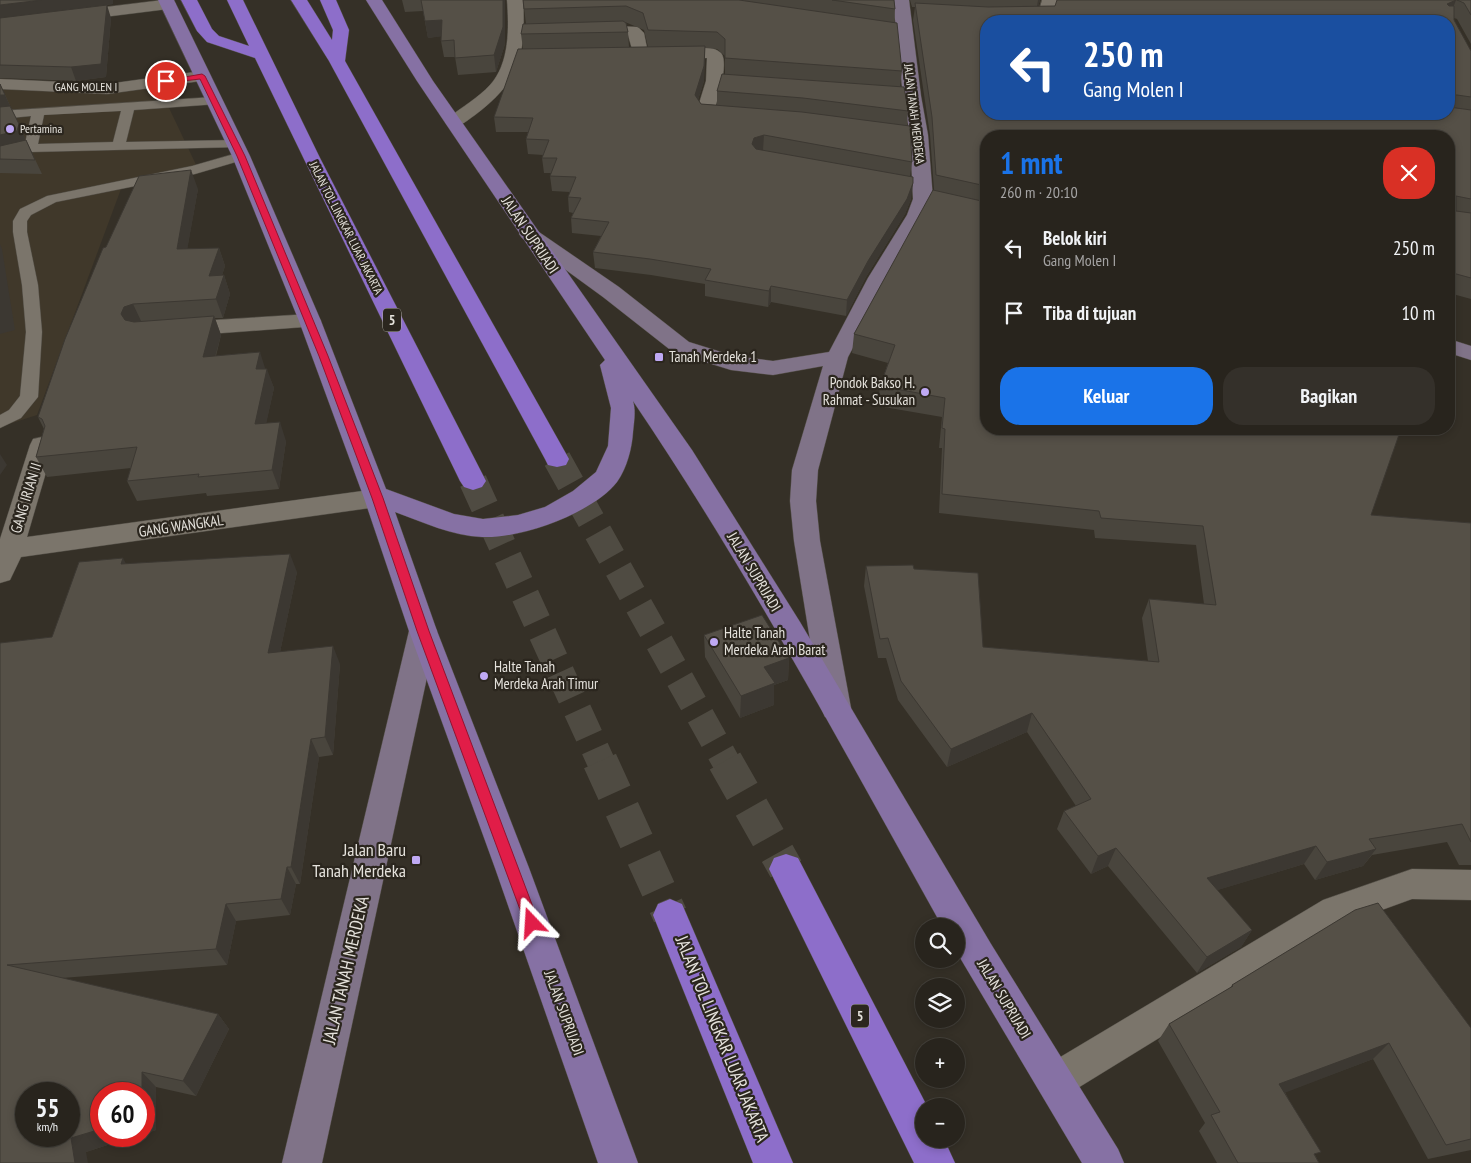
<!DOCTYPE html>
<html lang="id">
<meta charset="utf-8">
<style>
:root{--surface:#28241d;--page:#34302a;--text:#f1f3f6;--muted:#a5a4a4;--line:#44413b;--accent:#1a73e8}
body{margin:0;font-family:"PT Sans Narrow",sans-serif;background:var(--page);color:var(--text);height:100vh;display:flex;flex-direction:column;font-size:19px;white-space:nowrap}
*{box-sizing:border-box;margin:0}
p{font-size:16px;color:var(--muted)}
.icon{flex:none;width:28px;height:28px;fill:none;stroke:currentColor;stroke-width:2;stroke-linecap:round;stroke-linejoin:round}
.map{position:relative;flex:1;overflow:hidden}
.sheet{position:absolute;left:980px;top:130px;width:475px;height:305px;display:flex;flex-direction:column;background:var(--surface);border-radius:20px;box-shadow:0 2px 8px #0003,0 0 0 1px var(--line)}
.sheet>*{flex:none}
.guide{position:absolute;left:980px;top:15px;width:475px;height:105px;border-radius:20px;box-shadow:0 2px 8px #0003,0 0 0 1px var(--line);background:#1a4fa0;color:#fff;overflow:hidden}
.controls{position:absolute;left:915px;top:918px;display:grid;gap:10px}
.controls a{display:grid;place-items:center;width:50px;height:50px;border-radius:50%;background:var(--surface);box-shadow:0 2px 8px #0003,0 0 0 1px var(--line);font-size:25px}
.speed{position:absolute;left:15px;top:1082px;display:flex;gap:10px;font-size:25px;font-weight:700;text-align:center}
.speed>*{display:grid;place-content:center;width:65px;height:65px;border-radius:50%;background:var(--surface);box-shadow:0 2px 8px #0003,0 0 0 1px var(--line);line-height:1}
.speed small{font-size:12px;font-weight:400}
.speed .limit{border:8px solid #d22;background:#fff;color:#111}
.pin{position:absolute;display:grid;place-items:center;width:42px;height:42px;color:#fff;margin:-21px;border:2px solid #fff;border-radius:50%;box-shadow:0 1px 5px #0007}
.me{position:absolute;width:55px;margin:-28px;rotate:340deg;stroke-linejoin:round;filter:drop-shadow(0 0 4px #0008)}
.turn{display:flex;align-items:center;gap:18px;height:105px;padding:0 20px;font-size:22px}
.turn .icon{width:65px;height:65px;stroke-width:2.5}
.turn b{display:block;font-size:35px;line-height:42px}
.round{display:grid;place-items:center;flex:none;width:52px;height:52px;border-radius:20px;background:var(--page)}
.headline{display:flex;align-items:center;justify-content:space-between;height:85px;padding:0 20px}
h1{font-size:30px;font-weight:700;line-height:38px;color:var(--accent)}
.cta{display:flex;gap:10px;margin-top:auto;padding:10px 20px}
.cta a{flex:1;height:58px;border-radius:20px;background:var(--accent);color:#fff;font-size:20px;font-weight:700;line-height:58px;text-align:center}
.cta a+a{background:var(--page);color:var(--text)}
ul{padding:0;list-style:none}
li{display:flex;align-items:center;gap:15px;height:65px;padding:0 20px}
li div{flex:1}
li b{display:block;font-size:19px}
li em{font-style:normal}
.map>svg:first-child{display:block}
.built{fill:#40382a}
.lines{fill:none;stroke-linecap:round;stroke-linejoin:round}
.highway-tunnel-far1{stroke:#4f4b42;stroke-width:28;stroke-dasharray:28 14;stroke-linecap:butt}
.highway-tunnel{stroke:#4f4b42;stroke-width:35;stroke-dasharray:35 18;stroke-linecap:butt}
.lane-casing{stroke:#514d45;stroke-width:1}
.street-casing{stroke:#514d45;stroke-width:1}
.secondary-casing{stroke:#514d45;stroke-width:1}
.primary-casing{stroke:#514d45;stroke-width:1}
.highway-casing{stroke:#514d45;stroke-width:1}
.lane{fill:#7b756b;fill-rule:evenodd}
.street{fill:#7b756b;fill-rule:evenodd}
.secondary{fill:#807388;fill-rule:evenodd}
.primary{fill:#8671a4;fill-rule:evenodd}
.highway{fill:#8d6eca;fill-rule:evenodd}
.wall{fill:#49453d;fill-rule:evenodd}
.shaded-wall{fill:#3c3832}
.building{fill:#555047;stroke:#3c3832;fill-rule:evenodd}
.route{fill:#e11d48;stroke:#92132f}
.poi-dot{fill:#bfa9f4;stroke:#2b261e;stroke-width:2}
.labels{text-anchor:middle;stroke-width:4.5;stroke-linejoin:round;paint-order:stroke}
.far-street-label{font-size:12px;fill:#e5e2dc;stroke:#2b261e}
.far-poi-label{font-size:12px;fill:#e5e2dc;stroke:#2b261e;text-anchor:start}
.shield{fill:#2b261e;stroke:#adaaa3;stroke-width:1}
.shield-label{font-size:14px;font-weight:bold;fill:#e5e2dc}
.street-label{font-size:15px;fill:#e5e2dc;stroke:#2b261e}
.poi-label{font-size:15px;fill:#e5e2dc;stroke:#2b261e;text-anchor:start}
.near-poi-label{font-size:18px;fill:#e5e2dc;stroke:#2b261e;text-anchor:end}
.near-street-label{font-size:18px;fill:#e5e2dc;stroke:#2b261e}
</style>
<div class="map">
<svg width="1471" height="1163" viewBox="0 0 1471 1163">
<rect width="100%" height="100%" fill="#353027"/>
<path class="built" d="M0,80L160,89L199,171L121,189L37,415L0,427Z"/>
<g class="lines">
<path class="highway-tunnel-far1" d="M557,459L726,762
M473,481L601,762"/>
<path class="highway-tunnel" d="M600,761L670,915
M725,761L786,869"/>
<g class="lane-casing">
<path id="lane" d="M214,97L218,98L220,101L218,104L134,110L126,142L235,140L240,141L242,144L240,147L31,152L24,148L31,116L0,119V111ZM121,111L113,142L38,144L44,115Z
M241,152L248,156L246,159L195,174L56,202L31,215L27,221V232L38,285L42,332L38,397L21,418L0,428V415L9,410L20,396L26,332L22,285L13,232V221L20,209L47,196L192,166Z"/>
</g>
<g class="street-casing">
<path id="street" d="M163,0L173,1L176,4L173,7L168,9L0,30V20Z
M507,0H523C526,55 520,81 475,115C466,121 459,129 448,126L445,122L448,118C462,107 478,98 490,85C510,63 509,27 507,0Z
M1042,0H1058L1052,21H1036Z
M591,25L638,27L644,33L648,53L646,56H634L628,35L585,33L583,30L585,27Z
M707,47C712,48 718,50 721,53C729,62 718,98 715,108L742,111L745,115L742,119C730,122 713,120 701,117L697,110L706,81L707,58H669L663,56L661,53L663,50L669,48Z
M202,71L208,72L210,76L208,80L107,94L0,89V79L107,84Z
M1096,114H1114L1107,136H1089Z
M1178,114H1196L1192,136H1174Z
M1391,114H1409L1406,136H1388Z
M310,314L318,316L321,321L318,326L182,336L174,334L171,329L174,324L182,322Z
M42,437L51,439L54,445L27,537L377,489L386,492L390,498L386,504L377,507L21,557L10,580L0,583V539L30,445L33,439Z
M1412,869L1471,870V900L1412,899L1346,923L1068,1094L1055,1100L1042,1094L1036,1081L1042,1068L1323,900Z"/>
</g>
<g class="secondary-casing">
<path id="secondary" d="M893,0H909L921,96L928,135L933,199L927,215L890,278L848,357L818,470L816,501L820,541L851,708L847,717L836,720L825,717L821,708L794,541L790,501L792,470L823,366L773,375L731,370L673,352L603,297L522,238L519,234L522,230L529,228L536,230L619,287L689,342L734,356L773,361L829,352L868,278L907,215L913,199L910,135L903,96Z
M1449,339L1471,346V360L1449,353Z
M423,620L433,623L437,631L322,1163H282L409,631L413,623Z"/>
</g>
<g class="primary-casing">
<path id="primary" d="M158,0H174L250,156L321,321L386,489L454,514L483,519L518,515L545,507L573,491L596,472L608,446L611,408L600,365L605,360L417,81L366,0H382L433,81L692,450L800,622L991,944L1118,1149L1124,1163H1082L956,951V926H942C843,749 747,569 633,401C636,411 634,421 633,432C632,448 627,468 617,482C593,513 521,539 482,537C452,536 423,522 395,512L437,631L529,868L638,1163H598L495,868L409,631L364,498L299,321L232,156Z"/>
</g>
<g class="highway-casing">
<path id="highway" d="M181,0H197L212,29L219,36L249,46L227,0H243L320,158L486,481L482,487L473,490L464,487L460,481L255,58L207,42L197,31Z
M291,0H307L332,40L333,30L320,0H336L349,30L345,61L569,459L566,465L557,467L548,465L545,459L329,61Z
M786,854L798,858L927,1106H924V1139H944L955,1163H914L769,869L774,858Z
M670,899L682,904L793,1163H753L653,915L658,904Z"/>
</g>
<use href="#lane" class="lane"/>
<use href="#street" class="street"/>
<use href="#secondary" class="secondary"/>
<use href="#primary" class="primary"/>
<use href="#highway" class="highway"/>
</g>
<path class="wall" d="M0,0L113,4L54,12L111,18L106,77L76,81L0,78Z
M402,0H505V44L496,72L458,75L455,57H444L441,41V36L428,38L423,11L405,12Z
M523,0H894L895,9L894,23L902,71L900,87L908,111L907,125L912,162L910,177L911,199L905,214L866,277L846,316L771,302L768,307L705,296V284L651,275L595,268L593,252L601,236L572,233L571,218L573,213L569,212L568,197L570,192L552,191L550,176L551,173H544L542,158L543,155L528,154L526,139L528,132H496L494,117L523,49L521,34L526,24ZM625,22L644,30L648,47H629L628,32ZM705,48L717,49L725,56V74L717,91V105L701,104L698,100L704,81Z
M910,0H1040L1038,7L1471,0V44L1457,19L1454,18V20L1471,51V299L1449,293V136H986V429L1371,515L1471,523V865H1459L1447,842L1372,855L1363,866L1315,880L1304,864L1217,890L1252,930L1241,947L1197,973L1108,866L1091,874L1057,829L1064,811L1076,806L1027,732L947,767L898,700L886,658H878L864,586L866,566L914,569L983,647L1148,661L1142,618L1149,599L1204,604L1196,545L1095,538L1094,530L939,513L942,448H939L942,417L878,406L880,386L888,363L852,353L854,334L934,190L930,135L913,20L915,7H912ZM1449,21V114H1412L1410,120H1395L1393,118L1394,114H1197L1196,120L1093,119L1095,114H986Z
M0,84L25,138L24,140H26L42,174L0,173Z
M198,189L187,249L219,248L225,266L222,275H224L230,294L223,318H215L221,335L216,356L266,369L274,388L266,423L286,441L279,489L207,496L206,493L137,501L127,481L131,468L47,477L36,457L44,429L38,417L106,247Z
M127,564L297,572L280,652L340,664L333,755L319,757L300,884H296L290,915L236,921L227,965L62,978L218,1014L229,1029L196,1096L156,1087V1130L144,1134V1094L101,1136H135L86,1152L0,1163V643L52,637Z
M704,635L789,658L788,680L774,685V705L740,718L705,657Z
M1232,985L1471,1028V1150L1428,1159L1373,1059L1285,1092L1319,1163H1217L1199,1131L1205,1123L1158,1041L1169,1024L1230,988Z"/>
<path class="shaded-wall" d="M42,0H113V4L0,19V5Z
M503,0H505V44L496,72L494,55Z
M1038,0H1040L1035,18Z
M1456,0L1450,16L1447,4Z
M107,5L111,18L106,77L76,81L71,67Z
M442,20L445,36L428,38L425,21Z
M705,46L704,81L695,109V95Z
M0,95H5L11,108L0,110Z
M19,124L25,138L23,144L0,150V135Z
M764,135L763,150L754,153L752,144L754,138Z
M191,170L198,189L184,268L177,249Z
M913,183L911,199L905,214L866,277L846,316L847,300L868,261Z
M0,244L2,249L15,330L0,334Z
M219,248L225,266L216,294L209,276Z
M224,275L230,294L223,318L216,299Z
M771,286V302L768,307L769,291Z
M133,304L142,323L129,333L121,314L124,307Z
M214,316L221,335L210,376L203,357Z
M260,352L266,371L267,369L274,388L262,443L255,424L256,369Z
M280,422L286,441L279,489L272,470Z
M0,454L7,465L0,475Z
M290,554L297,572L276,671L268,653Z
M123,558L133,577L121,564Z
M333,646L340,664L333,755L325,737Z
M789,658L788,680L774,685V705L740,718L741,696L764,667Z
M1032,713L1027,732L947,767L951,749Z
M311,739L319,757L300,884L291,867Z
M1316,846L1304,864L1198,896L1207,878Z
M1116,848L1108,866L1091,874L1098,856Z
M1376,849L1363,866L1315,880L1327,862Z
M287,867L296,884L290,915L281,899Z
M226,904L236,921L227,965L216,949Z
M1252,930L1241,947L1197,973L1207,957Z
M218,1014L229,1029L196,1096L183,1081Z
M1389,1043L1373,1059L1266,1100L1279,1084Z
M142,1072L156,1087V1130L144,1134V1094H142Z
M101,1129V1136H135L86,1152L88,1163H75L71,1138Z"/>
<path class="building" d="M0,0H42L0,5Z
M421,0H503V27L494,55L455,58L454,40L441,41L442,20L425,21Z
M523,0H739L897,23L902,71L725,58V39L717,32L648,30L643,13L626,6L524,9Z
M832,0H894L895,9Z
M1057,0H1456L1447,4L1449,6H1454V20L1471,51V97L1457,95H1449V21H986V114H1093L1091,119L1112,120L1114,114H1178L1177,120H1198L1199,114H1394L1393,118L1395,120H1415L1416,114H1449V107L1471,110V199L1456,196V211L1471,213V278L1449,272V136H986V186L936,175L932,117L915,3L988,7L1055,6Z
M1457,0H1471V15L1464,3Z
M107,5L101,64L71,67L0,65V18Z
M623,21L626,23L628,32L521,34L523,24Z
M705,46L704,66L695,95L701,104L802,112L910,126L912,162L764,135L754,138L752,144L756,149L913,177V183L907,199L868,261L847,300L771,286L769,291L705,280L711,269L650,259L593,252L609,222L571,218L581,198L568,197L576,177L550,176L557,158H542L549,140L526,139L533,118L494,117L518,49Z
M722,74L904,87L908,111L803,98L717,91Z
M0,84L5,95H0Z
M10,106L19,124L17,131L0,135V107Z
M26,140L35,160L0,159V146Z
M191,170L177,249L219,248L209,276L224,275L216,299L133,304L124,307L121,314L125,320L134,322L214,316L203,357L260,352L256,369H267L255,424L280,422L272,470L198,477L199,474L127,481L137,447L36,457L45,426L42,419L38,417L65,339L103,248L106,247L139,176Z
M933,190L986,202V429H1401L1371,515L1471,523V842L1462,824L1369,839L1376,849L1327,862L1316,846L1207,878L1252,930L1207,957L1116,848L1098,856L1064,811L1091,799L1032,713L951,749L901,681L888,638L880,639L866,566L913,565L914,569L978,573L983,647L1159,662L1149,599L1216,605L1203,526L1101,518L1099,511L942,494L945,429L942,428L945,398L880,386L895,345L854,334Z
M290,554L268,653L333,646L325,737L311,739L291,867H287L281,899L226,904L216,949L7,965L218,1014L183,1081L142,1072V1094H101V1129L71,1138L75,1163H0V643L52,637L79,562L123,558L121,564ZM26,1094H69V1136H26Z
M762,615L789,658L764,667L775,683L741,696L704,635Z
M1378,903L1471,1028V1139L1446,1145L1389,1043L1279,1084L1321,1152L1314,1154L1319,1163H1238L1211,1115L1220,1112L1169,1024L1233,986L1232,985L1355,910Z"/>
<path class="route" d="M202,74L205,76L245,156L328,356L383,498L429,631L539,923L537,928L532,930L527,928L525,923L417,631L372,498L319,356L237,156L200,79L166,83L162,81Z"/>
<g class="poi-dot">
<circle cx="10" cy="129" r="5"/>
<rect x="654" y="352" width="10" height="10" rx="2.5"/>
<circle cx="925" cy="392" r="5"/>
<circle cx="714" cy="642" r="5"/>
<circle cx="484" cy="676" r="5"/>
<rect x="411" y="855" width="10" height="10" rx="2.5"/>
</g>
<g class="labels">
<g class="far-street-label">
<text x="86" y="91">GANG MOLEN I</text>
<text transform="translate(914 114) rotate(83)" y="4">JALAN TANAH MERDEKA</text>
<text transform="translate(346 228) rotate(63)" y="4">JALAN TOL LINGKAR LUAR JAKARTA</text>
</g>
<g class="far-poi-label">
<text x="20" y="133">Pertamina</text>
</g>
<g class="shield">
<rect x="383" y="308.5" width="18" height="23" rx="4"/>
<rect x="851" y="1004.5" width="18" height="23" rx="4"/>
</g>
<g class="shield-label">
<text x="392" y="325">5</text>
<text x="860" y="1021">5</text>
</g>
<g class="street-label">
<text transform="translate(530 235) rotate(56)" y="5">JALAN SUPRIJADI</text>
<text transform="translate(26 498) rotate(-73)" y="5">GANG IRIAN II</text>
<text transform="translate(181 526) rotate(-8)" y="5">GANG WANGKAL</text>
<text transform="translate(754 572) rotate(59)" y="5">JALAN SUPRIJADI</text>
<text transform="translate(1004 999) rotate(59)" y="5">JALAN SUPRIJADI</text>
<text transform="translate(564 1013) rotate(70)" y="5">JALAN SUPRIJADI</text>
</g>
<g class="poi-label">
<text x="669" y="362">Tanah Merdeka 1</text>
<text x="915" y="388" text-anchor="end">Pondok Bakso H.<tspan x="915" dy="17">Rahmat - Susukan</tspan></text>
<text x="724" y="638">Halte Tanah<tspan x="724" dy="17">Merdeka Arah Barat</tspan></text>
<text x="494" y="672">Halte Tanah<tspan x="494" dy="17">Merdeka Arah Timur</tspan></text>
</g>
<g class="near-poi-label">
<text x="406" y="856">Jalan Baru<tspan x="406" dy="21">Tanah Merdeka</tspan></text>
</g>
<g class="near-street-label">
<text transform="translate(346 970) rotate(-77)" y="6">JALAN TANAH MERDEKA</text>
<text transform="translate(722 1039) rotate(68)" y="6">JALAN TOL LINGKAR LUAR JAKARTA</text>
</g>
</g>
</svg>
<div class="controls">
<a><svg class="icon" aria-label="search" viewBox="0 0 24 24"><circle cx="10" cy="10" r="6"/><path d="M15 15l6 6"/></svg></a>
<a><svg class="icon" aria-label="layers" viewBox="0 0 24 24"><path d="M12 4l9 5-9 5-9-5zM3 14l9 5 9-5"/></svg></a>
<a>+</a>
<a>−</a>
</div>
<div class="speed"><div>55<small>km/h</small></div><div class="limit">60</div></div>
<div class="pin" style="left:166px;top:81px;background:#d93025"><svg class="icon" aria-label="arrive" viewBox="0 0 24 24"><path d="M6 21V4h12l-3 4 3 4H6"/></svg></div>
<svg class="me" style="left:532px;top:923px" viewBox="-20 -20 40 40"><path d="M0-17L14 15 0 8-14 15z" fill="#e11d48" stroke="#fff" stroke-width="4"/></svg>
<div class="guide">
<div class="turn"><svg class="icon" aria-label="left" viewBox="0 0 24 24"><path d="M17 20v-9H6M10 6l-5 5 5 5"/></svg><div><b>250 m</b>Gang Molen I</div></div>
</div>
<section class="sheet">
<div class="headline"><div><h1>1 mnt</h1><p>260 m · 20:10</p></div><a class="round" style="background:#d93025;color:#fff"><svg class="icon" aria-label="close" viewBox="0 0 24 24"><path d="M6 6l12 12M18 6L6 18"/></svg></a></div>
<ul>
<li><svg class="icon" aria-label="left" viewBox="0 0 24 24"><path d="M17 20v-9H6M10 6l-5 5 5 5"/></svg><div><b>Belok kiri</b><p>Gang Molen I</p></div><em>250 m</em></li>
<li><svg class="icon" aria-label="arrive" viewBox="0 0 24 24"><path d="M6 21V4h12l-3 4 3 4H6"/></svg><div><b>Tiba di tujuan</b></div><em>10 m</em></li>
</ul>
<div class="cta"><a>Keluar</a><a>Bagikan</a></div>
</section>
</div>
